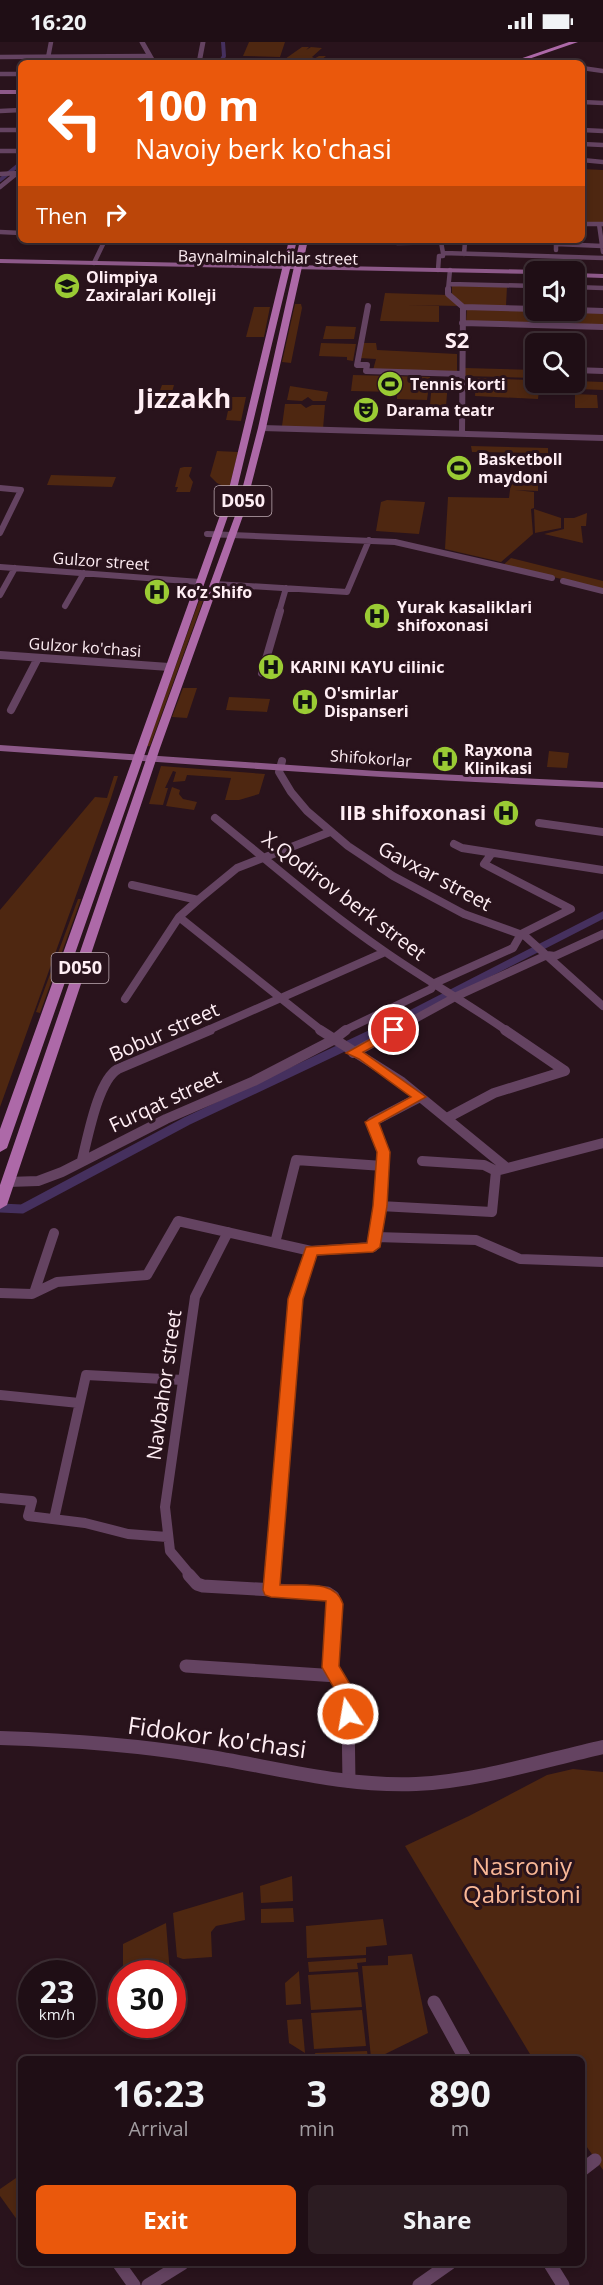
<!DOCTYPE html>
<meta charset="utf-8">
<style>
:root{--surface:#1f0e15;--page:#2c1c22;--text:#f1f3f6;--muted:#a19ca0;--line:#3c2e34;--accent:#ea580c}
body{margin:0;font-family:"Open Sans",sans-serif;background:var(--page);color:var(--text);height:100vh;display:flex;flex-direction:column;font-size:22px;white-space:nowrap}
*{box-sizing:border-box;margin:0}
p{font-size:20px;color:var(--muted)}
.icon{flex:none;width:33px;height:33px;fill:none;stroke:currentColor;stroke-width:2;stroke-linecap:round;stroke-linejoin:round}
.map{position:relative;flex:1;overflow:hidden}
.side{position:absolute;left:18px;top:2014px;width:567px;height:210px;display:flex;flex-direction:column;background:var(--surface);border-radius:9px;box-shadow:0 3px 9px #0003,0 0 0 2px var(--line)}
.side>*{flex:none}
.banner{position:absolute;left:18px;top:18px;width:567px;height:183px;border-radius:9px;box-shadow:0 3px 9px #0003,0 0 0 2px var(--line);background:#ea580c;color:#fff;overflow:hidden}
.tools{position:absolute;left:525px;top:219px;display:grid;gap:12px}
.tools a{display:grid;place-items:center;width:60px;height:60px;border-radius:9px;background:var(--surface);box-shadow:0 3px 9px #0003,0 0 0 2px var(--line);font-size:30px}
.speed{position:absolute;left:18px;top:1918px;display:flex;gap:12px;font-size:30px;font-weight:700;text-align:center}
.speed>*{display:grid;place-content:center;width:78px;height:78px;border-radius:50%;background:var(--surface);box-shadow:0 3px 9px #0003,0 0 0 2px var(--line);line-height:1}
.speed small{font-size:15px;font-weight:400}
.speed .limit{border:9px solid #d22;background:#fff;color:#111}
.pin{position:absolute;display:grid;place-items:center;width:51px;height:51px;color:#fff;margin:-26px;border:3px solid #fff;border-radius:50%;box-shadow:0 2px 6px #0007}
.me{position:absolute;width:66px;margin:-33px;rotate:348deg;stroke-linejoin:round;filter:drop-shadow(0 0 4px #0008)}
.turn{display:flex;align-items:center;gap:21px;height:126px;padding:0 18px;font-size:27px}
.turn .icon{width:78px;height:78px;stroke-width:2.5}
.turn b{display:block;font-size:42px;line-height:51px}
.then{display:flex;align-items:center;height:57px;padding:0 18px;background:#0003;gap:12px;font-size:22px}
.eta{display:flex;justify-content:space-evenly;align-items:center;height:102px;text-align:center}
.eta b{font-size:36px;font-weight:700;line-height:42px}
.action{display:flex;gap:12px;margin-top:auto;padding:12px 18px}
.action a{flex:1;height:69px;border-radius:9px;background:var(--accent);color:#fff;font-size:24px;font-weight:700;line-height:69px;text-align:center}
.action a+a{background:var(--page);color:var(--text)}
.status{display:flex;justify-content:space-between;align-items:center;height:42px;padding:0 30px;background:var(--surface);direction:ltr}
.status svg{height:16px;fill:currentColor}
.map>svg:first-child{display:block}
.green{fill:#4e2711}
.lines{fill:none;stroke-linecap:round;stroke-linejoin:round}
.canal-far2{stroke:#45305e;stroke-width:4}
.canal-far1{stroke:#45305e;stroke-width:7}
.canal{stroke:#45305e;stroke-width:9}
.minor-far4{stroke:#644361;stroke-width:4.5}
.minor-far3{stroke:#644361;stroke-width:6}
.minor-far2{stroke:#644361;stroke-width:8}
.minor-far1{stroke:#644361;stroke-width:10}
.minor{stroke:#644361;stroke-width:13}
.tertiary-far1{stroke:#644361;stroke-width:5}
.tertiary{stroke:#644361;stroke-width:14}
.secondary{fill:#8d5989;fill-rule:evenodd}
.primary{fill:#ad69a8;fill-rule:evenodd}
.route{fill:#ea580c;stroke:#983908;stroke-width:1.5}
.labels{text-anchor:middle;stroke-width:6;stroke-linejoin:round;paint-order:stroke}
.far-street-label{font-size:16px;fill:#ffeef4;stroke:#29131c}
.far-poi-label{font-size:16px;font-weight:bold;fill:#ffeef4;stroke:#29131c;text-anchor:start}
.shield{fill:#29131c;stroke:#bfacb3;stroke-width:1.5}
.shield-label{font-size:18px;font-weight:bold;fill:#ffeef4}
.poi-label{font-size:20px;font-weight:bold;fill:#ffeef4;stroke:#29131c;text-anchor:end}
.street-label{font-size:20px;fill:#ffeef4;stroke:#29131c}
.far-district-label{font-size:22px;font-weight:bold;fill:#ffeef4;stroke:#29131c}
.near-street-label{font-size:24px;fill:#ffeef4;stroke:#29131c}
.near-park-label{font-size:24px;fill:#f9b796;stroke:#29131c}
.far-town-label{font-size:27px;font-weight:bold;fill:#ffeef4;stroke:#29131c}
</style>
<div class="status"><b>16:20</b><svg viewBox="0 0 49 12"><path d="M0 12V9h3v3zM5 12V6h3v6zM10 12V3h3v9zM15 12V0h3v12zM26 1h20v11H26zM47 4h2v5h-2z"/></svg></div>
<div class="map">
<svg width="603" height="2243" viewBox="0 0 603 2243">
<rect width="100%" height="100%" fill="#29131c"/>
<path class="green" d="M249,0H285L280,15L243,14Z
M302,5H309L306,8L311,5L322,6L312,15L314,16L312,18L319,14H326L319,20L285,17Z
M582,127L603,128V180H582Z
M452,243L507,244L506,264H464L452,252Z
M385,251L447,253L460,264L406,263L439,264V280L380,279Z
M295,262H301L302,266L291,321L282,320Z
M254,265H270L264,295H246Z
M467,265L531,268V282L466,281Z
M546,269L603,270V284L546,283Z
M326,284L356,285L354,297H323Z
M321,301L356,302L353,319L347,318V315L319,314Z
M363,301H376L377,308L457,312V330L373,328L376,317L360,316Z
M465,326L535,328V336L465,334Z
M353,333L430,335L427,358L397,357V350L351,349Z
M476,336L531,338V347L539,348L538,357L475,354Z
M575,339L603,340V348L553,346V341Z
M432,340H448L446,364L430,363Z
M162,343H174L167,368L153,367Z
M290,344L328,350L326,359H313L308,355L302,359L287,358Z
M575,352L597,353L598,366H575Z
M231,355H246L241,379L226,378Z
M285,362H301L306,366L312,363H325L323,387L282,384Z
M471,404L548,406V411L472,410Z
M217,409L238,410L229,447L217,441L210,434Z
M184,425H192L189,434L193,440L190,450H176L178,445H175L180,426Z
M51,433L116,435L112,445L47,443Z
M511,440H538V449L515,448L534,450V466L531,467L533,492L501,520L445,507L448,455L509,456Z
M387,458L425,460L419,492L376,489L381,460Z
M534,467L561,476V486L535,491Z
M587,471L586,484H581L583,501L544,492L564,487V476H574Z
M511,516L603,539V547L503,523Z
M204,545H208L150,704H147Z
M183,646H197L187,676L172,675Z
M229,655L270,657L267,670L226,668Z
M549,709L569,711L567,726L547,725Z
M161,724L265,732L259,752L239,758H225L231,736L187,733L185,739L173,740L176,730L173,729L165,746H168L163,763L149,762Z
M114,734H118L111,756L0,1065V868L95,755L107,756Z
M172,745L180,748L179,752L183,757L197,760L194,768L166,764Z
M78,857H81L40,971L36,970Z
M573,1727L603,1730V2128L582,2098V2018L533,2017L405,1804L469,1774L547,1733Z
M292,1834L293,1859L261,1861L260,1844Z
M243,1850L245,1878L216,1884L211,1890L212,1915L183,1917L177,1915L173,1871Z
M293,1866L294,1880L261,1881V1867Z
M383,1877L387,1903L366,1905V1913L307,1916L306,1884Z
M166,1881L170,1932H123V1902Z
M412,1912L428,1991L375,2017H316L315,2011L367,2009L368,2016H371L362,1924L388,1923V1914Z
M366,1916V1920L357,1921L358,1927L309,1930L308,1920Z
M299,1929L301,1962L286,1963L285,1941Z
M358,1930L362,1965L311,1968L308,1933Z
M362,1968L366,2004L314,2007L311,1971Z
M302,1977L305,2011L289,2001L287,1978Z
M16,2136L21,2143V2177L18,2179L0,2154V2147Z"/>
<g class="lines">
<path class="canal-far2" d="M220,21L224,14L223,0
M0,138L21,121"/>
<path class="canal-far1" d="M377,989L603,873"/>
<path class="canal" d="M0,1166L22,1167L187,1079L380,988"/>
<path class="minor-far4" d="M0,15L149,14
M525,19L539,21
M47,21L51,0
M582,26L603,29
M0,32H21
M582,60L603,61
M0,69L21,68
M0,88H21
M582,88L603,89
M582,102L603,103
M0,109H21
M582,118L603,120
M0,132L19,131
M0,145L16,132
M582,182H603
M599,182L603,210
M0,190L21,191
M441,200L443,211L603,216
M397,201L465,200L464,212
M556,208V202L602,204
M94,221L105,198
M438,228L439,214H443V211
M449,242L536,244
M574,245L603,246
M448,248L450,228"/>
<path class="minor-far3" d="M448,247V252L463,265L462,392
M368,264L357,323H367L366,329L462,332
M463,265L536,267
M574,268L603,269
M462,281L603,285
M574,328L603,329
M262,386L603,396
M0,446L21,448L0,491
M207,492L395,500L552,536
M0,525L200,540
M563,539L603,549
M215,542L347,550L369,498
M0,553L15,526
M65,564L84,531
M279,570L286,546"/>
<path class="minor-far2" d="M0,613L169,625
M262,631L280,569
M11,668L38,616
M282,719L279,730L291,750L307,769L348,804L393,834L464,872L525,894L603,964
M215,776C271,821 325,869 384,909C424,937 467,961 507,989
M539,781L603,790
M454,802L462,806L603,828
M132,843L198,858L179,875L322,989
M198,858L237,826L330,790
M125,957L179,875
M206,989L385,910
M343,989L431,947L435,941L513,906L521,892L571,867L484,822L492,811
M393,989L457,954L547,913L555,914L603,892"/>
<path class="minor-far1" d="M320,988L402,1040L507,1126
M353,1011L396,988
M420,1055L372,1080L384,1110L380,1164L492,1170L496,1129L603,1101
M447,1076L494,1051L565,1029L505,988
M82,1118C88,1095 98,1038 118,1027L210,988
M422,1119L484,1123L496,1129
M8,1140L38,1139L62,1130L166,1077L254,1039L333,998L346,988
M380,1164L376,1195L476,1198L520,1217L603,1220
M275,1201L296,1118L383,1124
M0,1251L32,1252L57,1240L147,1233L178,1179L311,1209L373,1205L376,1195
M34,1251L54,1191
M0,1353L79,1361
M0,1456L32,1459L28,1474L85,1481L128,1492L167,1495
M54,1477L86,1333L183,1338
M191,1534L170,1509L165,1465L195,1255L228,1190
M272,1534L295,1257L311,1209"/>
<path class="minor" d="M189,1533L197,1542L203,1544L327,1551L333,1555L335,1562L330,1625L343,1644L348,1673L349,1739
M271,1548L272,1533
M186,1624L337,1634
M434,1960L466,2018
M582,2128L595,2118
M119,2222L134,2243
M550,2222L563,2243
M148,2243L182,2222
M419,2243L449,2222"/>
<path class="tertiary-far1" d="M142,0L154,21
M199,21L203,0"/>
<path class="tertiary" d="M0,1696C68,1698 137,1703 204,1714C274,1725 344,1745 416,1742C479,1739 541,1719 603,1705"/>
<path class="secondary" d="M0,48H21V52H0Z
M0,217L540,228L543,230H536V232L0,221Z
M574,231L603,232V236L574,235Z
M0,703L377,729L603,740V746C402,738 201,723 0,709Z"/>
<path class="primary" d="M569,0H578L517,21H508Z
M289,198H297L236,451L7,1106L0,1110V1087L228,451Z
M300,198H308L266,386L244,471L160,706L7,1163L0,1167V1143L150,706L236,471L258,386Z"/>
</g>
<path class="route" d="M394,984L401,988L399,991L363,1010L426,1055L379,1081L390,1110L387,1164L380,1205L373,1210L317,1213L303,1257L280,1543C302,1544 335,1537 343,1562L339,1624L351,1644L357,1672L355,1678L348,1680L342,1678L334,1646L322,1625L326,1559L271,1555L265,1553L263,1548L288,1257L306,1205L367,1201L373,1164L377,1110L365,1080L411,1055L359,1017L346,1011Z"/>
<defs>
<g id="university-disc" transform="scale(1.35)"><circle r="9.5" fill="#9acb34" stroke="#29131c"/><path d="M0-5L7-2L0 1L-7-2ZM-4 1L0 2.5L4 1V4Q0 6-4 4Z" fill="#111"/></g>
<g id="stadium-disc" transform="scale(1.35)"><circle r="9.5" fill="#9acb34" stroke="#29131c"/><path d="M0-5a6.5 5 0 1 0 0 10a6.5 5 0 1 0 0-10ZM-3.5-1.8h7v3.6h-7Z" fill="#111"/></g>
<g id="theatre-disc" transform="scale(1.35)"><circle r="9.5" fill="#9acb34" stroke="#29131c"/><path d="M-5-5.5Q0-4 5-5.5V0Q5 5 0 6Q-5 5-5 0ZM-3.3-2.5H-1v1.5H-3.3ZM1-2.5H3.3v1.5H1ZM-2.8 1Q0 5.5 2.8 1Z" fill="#111"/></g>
<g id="hospital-disc" transform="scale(1.35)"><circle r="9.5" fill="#9acb34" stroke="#29131c"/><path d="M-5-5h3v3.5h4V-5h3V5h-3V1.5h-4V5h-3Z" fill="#111"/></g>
</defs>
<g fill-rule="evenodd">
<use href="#university-disc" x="67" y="244"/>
<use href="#stadium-disc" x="390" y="342"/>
<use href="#theatre-disc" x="366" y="368"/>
<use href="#stadium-disc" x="459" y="426"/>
<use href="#hospital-disc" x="157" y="550"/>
<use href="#hospital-disc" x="377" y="574"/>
<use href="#hospital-disc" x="271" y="625"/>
<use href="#hospital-disc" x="305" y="660"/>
<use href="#hospital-disc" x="445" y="717"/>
<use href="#hospital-disc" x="506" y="771"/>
</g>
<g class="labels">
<g class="far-street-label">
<text transform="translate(268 215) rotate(1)" y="6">Baynalminalchilar street</text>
<text transform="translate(101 519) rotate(4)" y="6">Gulzor street</text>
<text transform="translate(85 605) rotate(4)" y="6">Gulzor ko'chasi</text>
<text transform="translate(371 716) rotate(4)" y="6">Shifokorlar</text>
</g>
<g class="far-poi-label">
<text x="86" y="241">Olimpiya<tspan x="86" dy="18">Zaxiralari Kolleji</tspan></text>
<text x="410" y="348">Tennis korti</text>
<text x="386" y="374">Darama teatr</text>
<text x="478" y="423">Basketboll<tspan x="478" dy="18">maydoni</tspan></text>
<text x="176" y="556">Ko’z Shifo</text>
<text x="397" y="571">Yurak kasaliklari<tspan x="397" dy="18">shifoxonasi</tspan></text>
<text x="290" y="631">KARINI KAYU cilinic</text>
<text x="324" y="657">O'smirlar<tspan x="324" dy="18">Dispanseri</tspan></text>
<text x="464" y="714">Rayxona<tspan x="464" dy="18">Klinikasi</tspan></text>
</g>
<g class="shield">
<rect x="214.5" y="444" width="57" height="30" rx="4.5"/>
<rect x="51.5" y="911" width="57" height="30" rx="4.5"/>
</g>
<g class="shield-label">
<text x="243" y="465">D050</text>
<text x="80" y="932">D050</text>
</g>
<g class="poi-label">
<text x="486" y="778">IIB shifoxonasi</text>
</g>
<g class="street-label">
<text transform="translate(435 834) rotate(28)" y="7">Gavxar street</text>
<text transform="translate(344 854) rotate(37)" y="7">X.Qodirov berk street</text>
<text transform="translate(164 990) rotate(-24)" y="7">Bobur street</text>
<text transform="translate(165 1059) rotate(-25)" y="7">Furqat street</text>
<text transform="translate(164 1343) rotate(-82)" y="7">Navbahor street</text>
</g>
<g class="far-district-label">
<text x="457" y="306">S2</text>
</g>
<g class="near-street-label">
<text transform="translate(217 1696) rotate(8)" y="8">Fidokor ko'chasi</text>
</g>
<g class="near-park-label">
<text x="522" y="1833">Nasroniy<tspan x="522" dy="28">Qabristoni</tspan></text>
</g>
<g class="far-town-label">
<text x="184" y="366">Jizzakh</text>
</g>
</g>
</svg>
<div class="tools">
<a><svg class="icon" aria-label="sound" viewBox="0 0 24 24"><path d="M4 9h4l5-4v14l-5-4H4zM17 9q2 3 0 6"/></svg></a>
<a><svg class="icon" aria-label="search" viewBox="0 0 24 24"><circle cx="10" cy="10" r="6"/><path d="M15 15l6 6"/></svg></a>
</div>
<div class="speed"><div>23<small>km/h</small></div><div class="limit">30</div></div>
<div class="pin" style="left:394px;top:988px;background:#d93025"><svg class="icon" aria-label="arrive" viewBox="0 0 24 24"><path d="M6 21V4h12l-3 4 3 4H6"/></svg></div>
<svg class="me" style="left:348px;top:1672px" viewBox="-20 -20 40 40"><circle r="17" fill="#ea580c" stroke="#fff" stroke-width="3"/><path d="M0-11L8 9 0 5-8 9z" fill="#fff"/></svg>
<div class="banner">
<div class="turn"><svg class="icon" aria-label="left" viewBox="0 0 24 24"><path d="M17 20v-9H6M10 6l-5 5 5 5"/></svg><div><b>100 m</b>Navoiy berk ko'chasi</div></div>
<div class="then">Then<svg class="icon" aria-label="right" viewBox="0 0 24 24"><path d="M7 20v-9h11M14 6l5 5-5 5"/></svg></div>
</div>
<section class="side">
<div class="eta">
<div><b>16:23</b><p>Arrival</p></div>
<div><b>3</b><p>min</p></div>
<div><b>890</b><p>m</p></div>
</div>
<div class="action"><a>Exit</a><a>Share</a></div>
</section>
</div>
